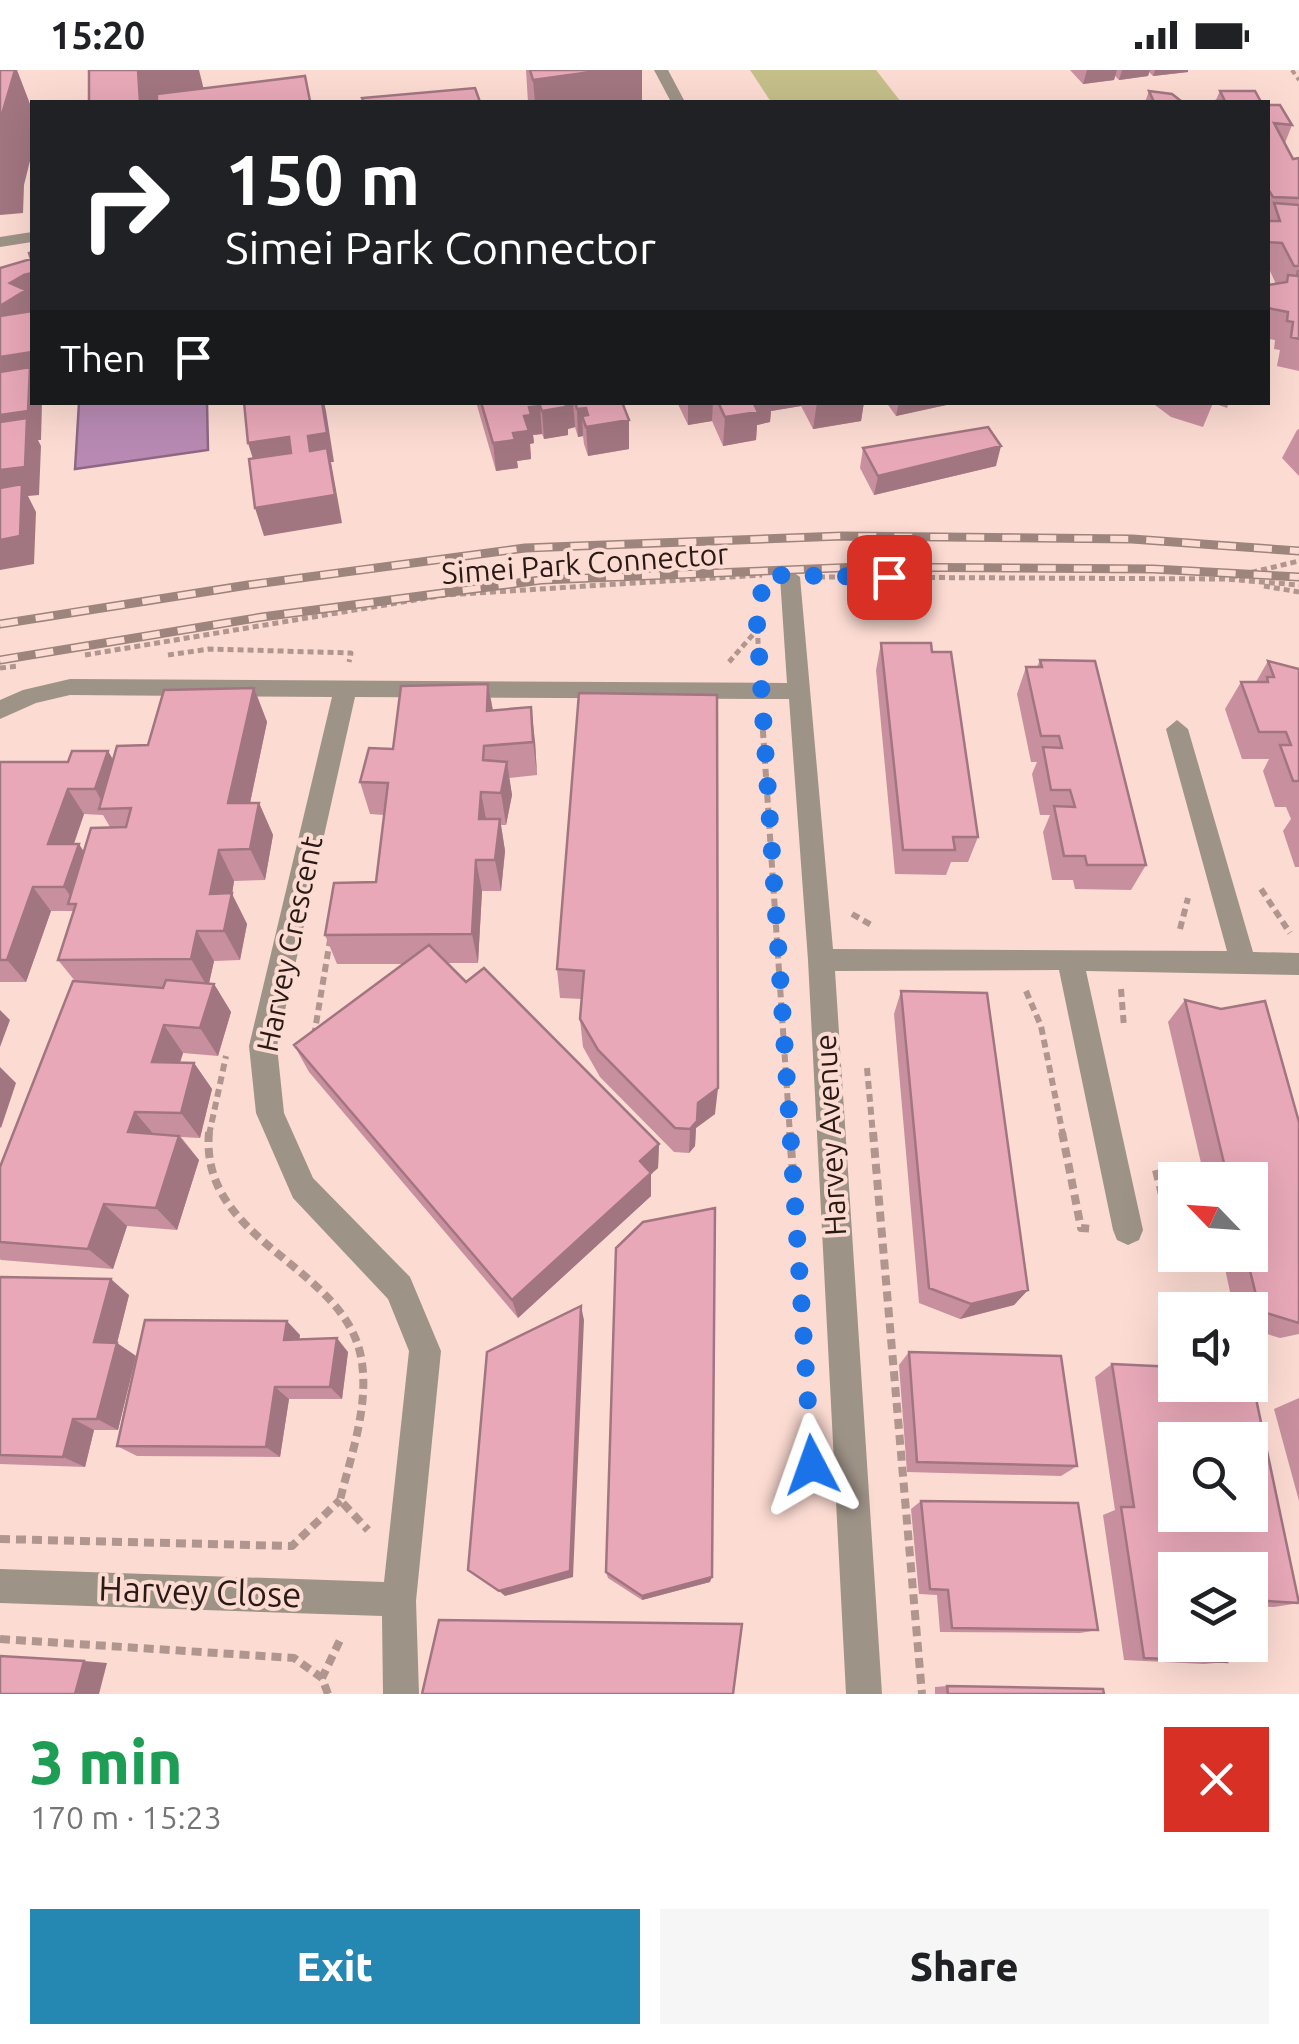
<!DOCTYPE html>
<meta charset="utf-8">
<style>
:root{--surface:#fff;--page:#f6f6f6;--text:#202124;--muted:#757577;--accent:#2488b2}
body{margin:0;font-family:Ubuntu,sans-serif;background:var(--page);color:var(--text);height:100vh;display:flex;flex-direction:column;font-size:38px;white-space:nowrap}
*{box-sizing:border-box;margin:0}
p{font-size:32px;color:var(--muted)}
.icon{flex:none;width:55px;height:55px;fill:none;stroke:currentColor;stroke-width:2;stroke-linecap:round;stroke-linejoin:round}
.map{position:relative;height:1624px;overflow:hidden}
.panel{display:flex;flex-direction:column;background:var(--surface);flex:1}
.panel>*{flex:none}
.hud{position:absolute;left:30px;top:30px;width:1240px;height:305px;border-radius:0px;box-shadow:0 10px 40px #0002;background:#202124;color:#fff;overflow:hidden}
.needle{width:65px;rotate:295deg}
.tools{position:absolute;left:1158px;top:1092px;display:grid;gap:20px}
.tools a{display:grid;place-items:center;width:110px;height:110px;border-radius:0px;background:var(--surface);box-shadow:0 10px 40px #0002;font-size:50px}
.pin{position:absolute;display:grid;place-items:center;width:85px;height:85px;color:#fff;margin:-42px;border-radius:20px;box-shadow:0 5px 15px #0006}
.me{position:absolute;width:110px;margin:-55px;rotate:356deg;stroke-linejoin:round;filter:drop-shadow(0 0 8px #0008)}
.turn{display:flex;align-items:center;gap:35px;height:210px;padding:0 30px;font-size:45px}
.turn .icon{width:130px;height:130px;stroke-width:2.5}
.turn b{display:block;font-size:70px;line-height:85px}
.then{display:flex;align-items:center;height:95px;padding:0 30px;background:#0003;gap:20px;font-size:38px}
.round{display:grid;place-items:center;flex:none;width:105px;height:105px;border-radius:0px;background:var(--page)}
.head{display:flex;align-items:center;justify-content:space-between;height:170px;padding:0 30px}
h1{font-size:60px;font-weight:800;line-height:75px;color:#1e9e55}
.cta{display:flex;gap:20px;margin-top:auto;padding:20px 30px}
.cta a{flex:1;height:115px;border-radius:0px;background:var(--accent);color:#fff;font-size:40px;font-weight:800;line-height:115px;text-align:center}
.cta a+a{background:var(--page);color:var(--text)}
.status{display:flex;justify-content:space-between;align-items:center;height:70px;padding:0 50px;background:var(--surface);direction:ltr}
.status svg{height:28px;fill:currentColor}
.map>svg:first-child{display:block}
.green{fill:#c5bf8a}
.water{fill:#b88ab3;stroke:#8d6884;stroke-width:2.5}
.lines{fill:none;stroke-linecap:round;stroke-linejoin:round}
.path-far3{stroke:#b1968f;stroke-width:4;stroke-dasharray:5 4;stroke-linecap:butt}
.path-far2{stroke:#b1968f;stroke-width:5;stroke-dasharray:6 4;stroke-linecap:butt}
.path-far1{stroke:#b1968f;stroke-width:6;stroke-dasharray:8 5;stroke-linecap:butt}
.path{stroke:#b1968f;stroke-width:8;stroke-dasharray:10 6;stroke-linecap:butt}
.minor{fill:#9e9387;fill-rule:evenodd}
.rail-casing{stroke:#9d847d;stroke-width:9}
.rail{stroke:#fcdbd2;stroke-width:6;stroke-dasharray:18;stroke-linecap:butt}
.wall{fill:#c8909e;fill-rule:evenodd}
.shaded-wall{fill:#a27681}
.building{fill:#e8a8b8;stroke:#a27681;stroke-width:2.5;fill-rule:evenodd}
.route{stroke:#1a73e8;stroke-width:18;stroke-dasharray:0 32.4}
.labels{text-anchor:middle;stroke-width:8;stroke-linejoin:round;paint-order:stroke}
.street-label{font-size:30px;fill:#291a16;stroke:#fcdbd2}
.near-street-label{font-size:35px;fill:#291a16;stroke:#fcdbd2}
</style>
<div class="status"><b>15:20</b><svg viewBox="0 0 49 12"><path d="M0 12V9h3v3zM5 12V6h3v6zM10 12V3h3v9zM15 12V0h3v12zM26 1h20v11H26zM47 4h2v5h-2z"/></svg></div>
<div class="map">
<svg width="1299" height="1624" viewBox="0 0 1299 1624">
<rect width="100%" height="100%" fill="#fcdbd2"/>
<path class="green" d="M750,0H876L901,32H771Z"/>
<path class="water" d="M79,333H207L208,380L75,399Z"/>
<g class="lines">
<path class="path-far3" d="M1292,0L1299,10"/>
<path class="path-far2" d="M819,507L1225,509L1299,515
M1232,507L1299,491
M1264,516L1299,522
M757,548L759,595
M85,585L445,525L762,505
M168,585L209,579L351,583L349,592
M729,592L757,560
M0,598L19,596"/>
<path class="path-far1" d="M762,647L790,1065
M1261,819L1290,863
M852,844L873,856
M1180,859L1188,828
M1121,919L1124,957
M1026,921L1041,956L1063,1065
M314,966L330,870
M867,998L873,1065
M209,1065L226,986"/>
<path class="path" d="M209,1062C199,1172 343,1194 361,1287C370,1334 351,1385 340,1430L368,1460
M790,1062L793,1104
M873,1062L922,1624
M1062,1062L1081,1158L1094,1159
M1156,1100L1171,1162H1162
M0,1469L292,1476L340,1430
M0,1569L294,1588L322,1608
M328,1624L322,1608L342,1566"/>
<path class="minor" d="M654,0H668L685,32H671Z
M32,162V172L0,177V167Z
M790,500L800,507L833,879L1227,881L1166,659L1177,650L1188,659L1253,882L1299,883V905L1086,901L1143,1160L1139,1170L1128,1175L1117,1170L1113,1160L1059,900L835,901L882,1624H846L808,890L789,629L355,627L277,976L284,1043L313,1108L410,1207L441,1281L416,1531L419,1624H383L382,1546L0,1533V1499L384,1512L409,1281L388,1229L293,1128L256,1043L249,976L332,627L70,625L36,633L0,649V630L23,620L70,609L787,613L780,507Z"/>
<g class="rail-casing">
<path id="rail" d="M0,554L248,515L525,478L842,466L1132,469L1299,481
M0,590L262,547L541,510L861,497L1153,499L1299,507"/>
</g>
<use href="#rail" class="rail"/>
</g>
<path class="wall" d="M526,0H642V32H528Z
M1070,0H1188V2L1153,6L1149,2L1148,6L1119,10L1115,6L1114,10L1083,14Z
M1149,21L1181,31L1191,32H1145Z
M1220,21L1261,32H1215Z
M1268,35L1292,55L1285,73L1293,89L1299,88V301L1277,296L1280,280L1274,279L1275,270L1268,269V215L1276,214L1270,201H1268Z
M476,332H622L629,350V379L588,386L584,374L583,366L578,367L575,357L568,359V365L544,369L542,364L533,365L534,373L530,374L531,389L517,391L518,398L496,401Z
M677,332H864L861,351L813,359L801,336L771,341L770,352L757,355L756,370L723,376L712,351L688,355Z
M886,332H960L896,346Z
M1151,332H1229L1227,338L1213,333L1203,357L1171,347Z
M1299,359V406L1282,388L1297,360Z
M863,378L996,396L874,425L860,398Z
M881,573L932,582L978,767L968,792H951L946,805L895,804L876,600Z
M1040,590L1146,795L1131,820L1075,819L1073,810H1052L1043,762L1050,745H1040L1032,704L1037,692H1031L1017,624L1026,597H1037Z
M1268,591L1299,599V797H1295L1283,761L1291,749L1286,737H1275L1263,701L1269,689H1242L1225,639L1241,612H1256Z
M488,614L493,640L535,671L537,705L509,708L512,725L506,755H501L505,781L501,821H482L478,893H447L466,912L659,1074L658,1098L651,1104V1126L518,1248L309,1002L294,975L404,894H337L325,865L376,812L384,745L370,744L360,712L393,679Z
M254,618L267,652L250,733H259L273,765L265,810L234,811L232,824L247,854L240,890L214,891L209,913L214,914L231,942L218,986L183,983L180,992L194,993L212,1019L200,1068L181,1067L199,1090L177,1160L127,1156L113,1199L1,1190L0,1189V1097L75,911L58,890L73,841H51L26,912H0V692H68L108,681L113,690L148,675ZM84,744L103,745L110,757L84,781L74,774Z
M579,623L715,1044L696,1058L695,1076L689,1083L674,1082L600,1007L583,977L580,949L582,929L560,928L557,899Z
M901,921L1028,1220L1014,1235L960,1249L919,1233L894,944Z
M1185,930L1221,939L1299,1052V1264L1280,1268L1250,1259V1240H1234L1222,1185H1250V1110H1205L1168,952Z
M0,1207L129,1225L117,1273L136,1286L118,1360H94L85,1397L0,1394Z
M300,1265L299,1269L348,1282L342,1329H289L280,1387L137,1386L117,1376Z
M909,1282L1077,1396L1061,1406L907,1402L899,1295Z
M1112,1294L1299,1533L1274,1537L1250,1536V1500H1175L1227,1592L1204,1594L1124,1590L1103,1445L1115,1440L1095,1307Z
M1299,1328V1431L1274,1339Z
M921,1431L1098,1560L1080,1563L940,1562L937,1525L919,1524L911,1439Z
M606,1502L710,1512L642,1530L608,1508Z
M947,1616L1104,1624H935V1617Z"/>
<path class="shaded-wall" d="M15,0H17L32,39V83L24,115L23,143L0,145V51Z
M138,0H199L207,32H140Z
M605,0H642V32H535L533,10Z
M1087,0H1117L1114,10L1083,14Z
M1122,0H1150L1148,6L1119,10Z
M1155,0H1188V2L1153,6Z
M32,203V252L0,273V236L10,213L24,205Z
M32,274V332H42L41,370H38L41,376L39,425L28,426L36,442L34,494L0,500V287Z
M322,332H324L326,341L334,392H331L342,453L264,466L255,438L310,381L308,366Z
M564,332H573L575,357L568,359V365L544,369L542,341Z
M688,332H713L712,351L688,355Z
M750,332H801V336L771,341L770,352L757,355L756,370L723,376L725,347Z
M817,332H864L861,351L813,359Z
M899,332H960L896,346Z
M540,336L542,364L533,365L534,373L530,374L531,389L517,391L518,398L496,401L493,373L513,363L529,337Z
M586,338L587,357L629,350V379L588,386L586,357L582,346L583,366L578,367L577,339Z
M289,367L297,395L257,402L248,373Z
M1001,376L996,396L874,425L878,406Z
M488,614L494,648L487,641Z
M254,618L267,652L243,766L228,733Z
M531,637L535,671L537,705L533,672Z
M108,681L123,707L106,739L95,719Z
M507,692L512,725L506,755L501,723Z
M68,719L84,744L65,799L48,774Z
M481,722L487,754L479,749Z
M259,733L273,765L265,810L250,779Z
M500,749L505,781L501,821L495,790Z
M79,774L95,799L81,841L64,817Z
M219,780L234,811L232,824L247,854L240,890L224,861L210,824Z
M476,790L482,821L478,893L472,864Z
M33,817L51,841L26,912L7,890Z
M197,861L214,891L208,918L191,889Z
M214,914L231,942L218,986L200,958Z
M0,940L10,950L0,977Z
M164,955L183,983L172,1018L152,992Z
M194,993L212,1019L200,1068L181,1043Z
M0,997L16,1013L1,1058L0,1057Z
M718,1018L715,1044L696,1058L695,1076L689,1083L690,1059L698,1033Z
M135,1042L156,1067L128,1062Z
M179,1066L199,1090L177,1160L156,1138Z
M659,1074L658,1098L651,1104V1126L518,1248L512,1230L640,1091Z
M104,1134L127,1156L113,1199L88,1179Z
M111,1209L129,1225L117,1273L136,1286L118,1360L97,1349L94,1272Z
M1028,1220L1014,1235L960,1249L971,1234Z
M581,1236L584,1250L573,1507L505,1526L499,1521Z
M287,1251L300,1265L297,1283L284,1270Z
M337,1268L348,1282L342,1329L330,1317Z
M275,1317L289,1329L280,1387L266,1377Z
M73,1349L94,1360L85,1397L63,1387Z
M712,1507L710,1512L642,1530V1526Z
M84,1591L107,1593L99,1624H75Z"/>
<path class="building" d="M0,0H15L0,51Z
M89,0H138L140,32H89Z
M530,0H605L533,10Z
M305,6L310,31L157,32V24Z
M475,18L480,32H364L362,28Z
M1149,21L1172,24L1181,31L1191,32H1154Z
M1220,21H1255L1261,32H1219L1218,31H1225Z
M1268,35H1280L1292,55L1274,53L1293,89L1299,88V128L1273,127L1268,119Z
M1274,133L1299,135V196H1294L1282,173L1268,172V151H1280Z
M32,182V203L24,205L10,213L26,220L0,236V198L31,189L29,183Z
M1298,201H1299V269L1291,267L1293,252L1287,251L1288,242L1268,238V215L1287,212L1288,205L1297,206Z
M32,241V282L0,287V246Z
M30,297L28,341L0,345V302Z
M244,332H322L327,363L308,366L310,381L327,378L335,425L255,438L249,389L291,383L289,367L248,373Z
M481,332H565L566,337L542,341L540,336L529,337L531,345L524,346L529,361L513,363L515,370L493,373Z
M575,332H622L629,350L586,357L582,346L588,345L586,338L577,339Z
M718,332H753L758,342L725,347Z
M27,348L25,397L0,400V352Z
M988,357L1001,376L878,406L863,378Z
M22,414L20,466L0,470V418Z
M881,573H931L932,582H951L978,767H953L955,780H903Z
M1040,590L1095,591L1146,795H1087L1085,786H1064L1054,736L1075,737L1070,720H1051L1043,677L1062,678L1059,666H1041L1026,597H1042Z
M1268,591L1299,599V711H1293L1280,675H1291L1286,662H1259L1241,612H1268L1267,607H1274Z
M488,614L487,641L531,637L533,672L484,676L483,690L507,692L501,723L481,722L479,749H500L495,790H476L472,864L325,865L334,813L376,812L388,713L360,712L369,678L393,679L401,616Z
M254,618L228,733H259L250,779L219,780L210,824L232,823L224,861H197L191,889L58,890L76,834H68L91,758L126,757L131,738L99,739L117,676L148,675L164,620Z
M579,623L717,625L718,1018L698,1033L697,1051L690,1059L675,1058L598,980L580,949L584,901L557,899Z
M72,681H108L95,719H68L48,774H79L64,817H33L7,890H0V692H68Z
M429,875L466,912L484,898L659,1074L640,1091L651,1103L512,1230L294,975Z
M166,910L214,914L200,958L164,955L152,992L194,993L181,1043L135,1042L128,1062L179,1066L156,1138L104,1134L88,1179L0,1172V1097L73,911L163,918Z
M901,921L987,923L1028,1220L971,1234L929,1218Z
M1185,930L1221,939L1265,931L1299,1052V1253L1260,1241L1246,1185H1250V1110H1228Z
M715,1138L712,1507L642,1526L606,1502L616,1178L643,1152Z
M0,1207L111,1209L94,1272L117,1273L97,1349H73L63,1387L0,1385Z
M581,1236L570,1501L499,1521L468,1500L487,1282Z
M145,1250L287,1251L284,1270L337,1268L330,1317H275L266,1377L117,1376Z
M909,1282L1061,1286L1077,1396L917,1392Z
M1112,1294L1175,1297V1315H1250V1300L1299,1533L1250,1530V1500H1175V1575H1224L1227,1592L1144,1588L1121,1437H1134ZM1175,1370H1250V1445H1175Z
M921,1431L1078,1433L1098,1560L952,1558L948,1520L930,1519Z
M439,1550L742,1554L733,1624H422Z
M0,1586L84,1591L75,1624H0Z
M947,1616L1103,1619L1104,1624H948Z"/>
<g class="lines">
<path class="route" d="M812,1395L756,538L768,505L889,507"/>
</g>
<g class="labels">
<g class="street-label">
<text transform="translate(585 494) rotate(-4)" y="10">Simei Park Connector</text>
<text transform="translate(290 874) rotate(-78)" y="10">Harvey Crescent</text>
<text transform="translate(831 1065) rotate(-93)" y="10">Harvey Avenue</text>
</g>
<g class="near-street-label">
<text transform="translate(200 1522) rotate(2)" y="12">Harvey Close</text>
</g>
</g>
</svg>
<div class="tools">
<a><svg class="needle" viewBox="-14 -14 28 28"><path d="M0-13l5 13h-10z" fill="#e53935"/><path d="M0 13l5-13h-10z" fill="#757577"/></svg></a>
<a><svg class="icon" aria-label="sound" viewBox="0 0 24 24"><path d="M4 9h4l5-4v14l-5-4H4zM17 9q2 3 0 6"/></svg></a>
<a><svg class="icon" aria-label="search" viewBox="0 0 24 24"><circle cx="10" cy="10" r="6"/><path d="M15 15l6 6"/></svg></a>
<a><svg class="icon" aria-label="layers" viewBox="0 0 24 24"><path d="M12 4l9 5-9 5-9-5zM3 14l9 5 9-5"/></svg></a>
</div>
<div class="pin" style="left:889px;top:507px;background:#d93025"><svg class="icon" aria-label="arrive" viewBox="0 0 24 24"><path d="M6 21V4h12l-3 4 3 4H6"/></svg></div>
<svg class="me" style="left:812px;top:1395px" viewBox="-20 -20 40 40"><path d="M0-17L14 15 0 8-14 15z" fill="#1a73e8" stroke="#fff" stroke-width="4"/></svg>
<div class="hud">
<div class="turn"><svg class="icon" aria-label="right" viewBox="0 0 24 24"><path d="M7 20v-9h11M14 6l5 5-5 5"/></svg><div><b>150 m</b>Simei Park Connector</div></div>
<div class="then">Then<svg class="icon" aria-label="arrive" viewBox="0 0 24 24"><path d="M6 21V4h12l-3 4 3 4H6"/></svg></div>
</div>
</div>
<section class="panel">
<div class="head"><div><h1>3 min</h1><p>170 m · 15:23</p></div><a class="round" style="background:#d93025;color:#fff"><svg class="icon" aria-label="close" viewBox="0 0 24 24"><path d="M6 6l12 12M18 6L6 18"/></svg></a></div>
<div class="cta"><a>Exit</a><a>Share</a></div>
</section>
